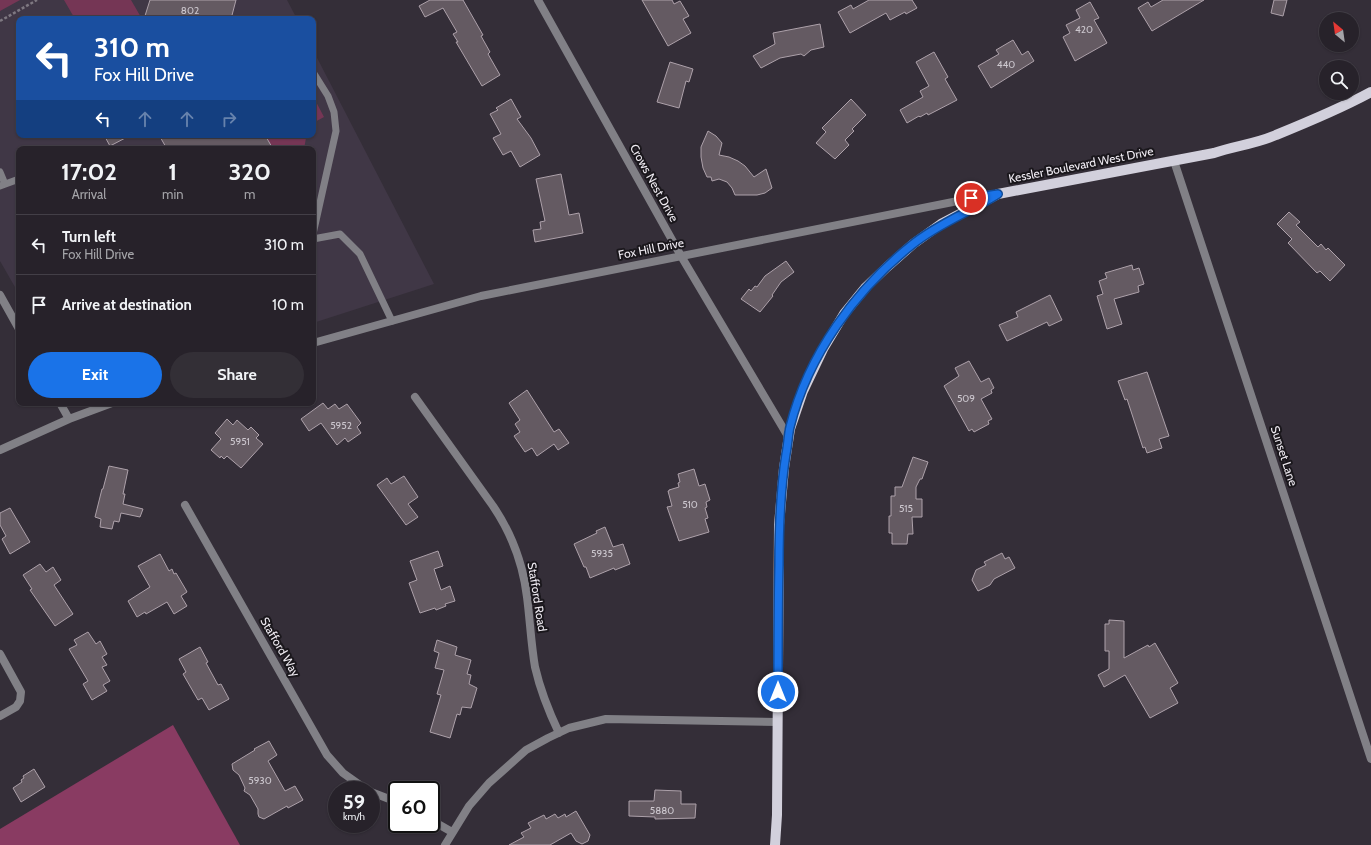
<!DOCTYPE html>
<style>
:root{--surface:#27222a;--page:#332f36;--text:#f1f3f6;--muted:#a4a4a8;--line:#433f47;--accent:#1a73e8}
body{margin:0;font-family:Cabin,sans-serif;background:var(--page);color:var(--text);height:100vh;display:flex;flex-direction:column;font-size:15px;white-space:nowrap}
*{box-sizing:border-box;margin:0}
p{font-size:13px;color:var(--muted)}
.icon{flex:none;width:22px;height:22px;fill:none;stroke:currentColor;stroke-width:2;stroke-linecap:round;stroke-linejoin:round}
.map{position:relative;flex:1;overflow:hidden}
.details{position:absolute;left:16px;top:146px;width:300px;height:260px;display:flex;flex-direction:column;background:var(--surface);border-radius:8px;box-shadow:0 1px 3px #0004,0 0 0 1px var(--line)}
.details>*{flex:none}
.top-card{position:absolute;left:16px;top:16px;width:300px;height:122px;border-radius:8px;box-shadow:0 1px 3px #0004,0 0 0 1px var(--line);background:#1a4fa0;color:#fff;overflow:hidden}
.needle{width:26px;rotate:331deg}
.fabs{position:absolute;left:1319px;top:12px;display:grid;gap:8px}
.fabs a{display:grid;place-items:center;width:40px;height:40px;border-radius:50%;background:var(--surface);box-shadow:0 1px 3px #0004,0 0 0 1px var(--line);font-size:20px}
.speed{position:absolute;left:328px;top:781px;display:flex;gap:8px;font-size:20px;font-weight:700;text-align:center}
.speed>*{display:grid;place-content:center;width:52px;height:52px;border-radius:50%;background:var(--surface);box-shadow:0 1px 3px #0004,0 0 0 1px var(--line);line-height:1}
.speed small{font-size:10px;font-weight:400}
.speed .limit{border:2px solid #111;border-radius:6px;background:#fff;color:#111}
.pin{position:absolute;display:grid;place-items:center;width:34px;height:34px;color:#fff;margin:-17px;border:2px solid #fff;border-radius:50%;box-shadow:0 1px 4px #0007}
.me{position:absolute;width:44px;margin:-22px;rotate:0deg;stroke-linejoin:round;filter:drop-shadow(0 0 3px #0008)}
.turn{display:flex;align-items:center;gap:14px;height:84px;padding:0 12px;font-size:18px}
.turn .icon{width:52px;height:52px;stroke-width:2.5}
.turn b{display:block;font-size:28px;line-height:34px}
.lanes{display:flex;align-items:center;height:38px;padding:0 12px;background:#0003;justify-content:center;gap:20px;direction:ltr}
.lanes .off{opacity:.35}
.eta{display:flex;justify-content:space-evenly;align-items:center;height:68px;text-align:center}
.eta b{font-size:24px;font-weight:800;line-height:28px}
.cta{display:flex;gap:8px;margin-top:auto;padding:8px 12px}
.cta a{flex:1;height:46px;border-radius:24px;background:var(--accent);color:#fff;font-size:16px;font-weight:800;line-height:46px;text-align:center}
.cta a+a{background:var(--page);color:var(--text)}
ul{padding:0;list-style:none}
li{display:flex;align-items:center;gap:12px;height:60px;padding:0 12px;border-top:1px solid var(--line)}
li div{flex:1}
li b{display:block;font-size:15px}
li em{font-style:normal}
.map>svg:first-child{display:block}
.built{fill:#403746}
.green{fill:#753655}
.forest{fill:#893b62}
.building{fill:#645a62;stroke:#ada1aa}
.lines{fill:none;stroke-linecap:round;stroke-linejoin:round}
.path{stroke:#7e7881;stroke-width:2.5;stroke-dasharray:3 2;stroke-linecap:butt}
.service{stroke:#818086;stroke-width:7}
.minor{stroke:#818086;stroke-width:8}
.tertiary{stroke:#818086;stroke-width:8}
.primary{stroke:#d2d0dc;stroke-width:10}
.route-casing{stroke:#114b97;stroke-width:10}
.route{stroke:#1a73e8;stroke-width:7}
.labels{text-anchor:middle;stroke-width:4;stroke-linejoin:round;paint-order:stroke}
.number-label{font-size:10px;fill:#ccc7ce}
.street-label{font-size:12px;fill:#efebf2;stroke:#1a171c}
</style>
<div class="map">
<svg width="1371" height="845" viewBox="0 0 1371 845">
<rect width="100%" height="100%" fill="#342e38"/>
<path class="built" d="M0,0H287L297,19H19V135H313V50L434,284L313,323V149H19V294L0,261Z"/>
<path class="green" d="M0,0H20L0,11Z
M64,0H131L142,19H75Z
M314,98L324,117L313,123V99Z
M265,135H305L306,138L304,149H273Z"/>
<path class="forest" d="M173,725L240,845H0V829Z"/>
<path class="building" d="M150,0H236L231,19H144Z
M430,0H463L483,35L481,36L490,52L488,54L500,75L482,86L456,42H458L453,34L457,32L443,8L425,17L419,6Z
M642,0H672L674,4L680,1L689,16L683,19L691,33L668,46Z
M869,0H912L917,8L906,14L905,12L890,20L886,13L850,33L838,12L851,5L853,9Z
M1163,0H1204L1152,31L1138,8L1148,2L1151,7Z
M1274,0H1287L1283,16L1271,13Z
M1090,2L1099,18L1094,20L1107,43L1075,61L1063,37L1070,33L1066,25L1080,18L1076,10Z
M820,24L824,47L811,50L804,56L801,54L780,58L761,68L753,56L775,44L773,33Z
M1013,40L1022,55L1028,51L1034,61L991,88L978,66L999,54L996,50Z
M934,52L948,77L945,79L957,100L928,115L927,113L920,117L919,116L907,123L900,110L923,97L920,91L929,86L916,62Z
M670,62L693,69L689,82L686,81L679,108L657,102Z
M511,99L521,117L517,119L531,138L540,155L520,167L511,151L503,155L493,138L501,134L490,114L498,110L496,108Z
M851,99L866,115L852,129L854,131L845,140L849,145L835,159L816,143L826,132L822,128Z
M708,131L716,136L722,143L719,155L729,157L738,161L745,166L754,177L766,169L772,188L765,193L757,195H735L732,188L727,182L719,179L712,181L711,177H707L703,168L701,157V147Z
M104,135H131L110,146Z
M159,135H265L273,149H167Z
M561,174L569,215L579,213L583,233L535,242L533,230L541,229L540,222L545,221L536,179Z
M1289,212L1300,222L1296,225L1318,247L1321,244L1326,250L1328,248L1345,265L1330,281L1320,271L1317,273L1288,243L1292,239L1277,224Z
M786,261L794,272L781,282L772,295L773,296L760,312L741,299L749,289L751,291L755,286L757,287L765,276Z
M1132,265L1133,270L1139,268L1144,284L1138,286L1139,292L1114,299L1122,324L1107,329L1097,296L1103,294L1099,281L1107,278L1105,273Z
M1050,295L1062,320L1049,326L1047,322L1007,341L999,325L1018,317L1016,312Z
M969,361L981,382L989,378L994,388L991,390L992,393L981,399L992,419L988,421L989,424L974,432L972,429L969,431L944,386L959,376L955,368Z
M1147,372L1169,436L1159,439L1162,448L1147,453L1145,447L1143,448L1127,399L1125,400L1118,381Z
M527,390L554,432L559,429L569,443L558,450L554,444L537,456L532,448L525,452L514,436L520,432L515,424L520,420L509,403Z
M323,403L328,409L335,404L339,409L347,404L361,423L357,427L361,433L348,442L345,438L337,445L321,423L309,431L301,419Z
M227,419L233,425L237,420L248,430L251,427L259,435L256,438L263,444L241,468L227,456L224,459L221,456L220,458L211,450L221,439L215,433Z
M913,457L928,462L922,479H920L916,487V499H922V517H912L913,534H908L907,544H892V533H889V516H891V496H895V487H902Z
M109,466L128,470L123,494H125L123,504L143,509L140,517L121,513L119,522L114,521L112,529L100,527L101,519L95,517L102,489H103Z
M694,469L699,486L705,484L710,500L706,502L707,507L705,508L708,518L705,519L709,532L679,541L667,507L672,506L668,491H669V490L679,487L678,483L680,482L678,474Z
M404,476L418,497L408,504L418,517L406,525L377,485L387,478L391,484Z
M10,508L30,542L10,554L2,539L6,536L0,525V513Z
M605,527L613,547L623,544L630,564L615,570L614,568L590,578L586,567H584L574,544L597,533L596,531Z
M438,551L443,566L434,569L441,590L450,586L455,601L445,604L446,606L436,610L435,608L420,613L409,583L417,580L410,561Z
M1002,553L1005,559L1009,557L1015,568L994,579L990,585L978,591L972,580L976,570L986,565L984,562Z
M160,554L169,571L172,569L174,574L176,573L186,590L187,592L181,596L187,606L174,614L167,602L146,614L145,612L137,617L128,601L150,587L138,566Z
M40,564L46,572L53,567L61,580L54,585L73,614L55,626L30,590L32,589L23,575Z
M1109,620L1124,621V658L1148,645L1149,647L1155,643L1178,683L1170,688L1178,703L1150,718L1125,675L1104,687L1098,675L1109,669V651H1105V624H1109Z
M88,632L96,644L100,641L107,654L102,657L107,665L102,667L110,681L103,685L107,691L92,700L83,684L88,681L69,649L77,645L74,640Z
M437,640L457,647L455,655L471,660L467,674L471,675L469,684L477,688L471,708L462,707L460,715L457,714L450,738L430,732L441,695L437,694L444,670L435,668L439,653L434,651Z
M200,647L208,662L206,663L218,685L221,684L229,699L209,710L202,698L198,700L183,674L186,672L179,659Z
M269,741L277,755L268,761L285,791L295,786L303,800L288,808L287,806L264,819L259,817L258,814V809L250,795L244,791L245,788L239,775L233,770L232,764L255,750L254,749Z
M34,769L45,787L21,802L13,788L22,782L21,780L24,778L23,776Z
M655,790L681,791V804H696L695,818L655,819V817L629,816V801H654Z
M576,811L590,835L588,841L582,844L576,841L571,833L550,845H509L524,837L521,833L531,828L528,823L544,815L546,819L555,814L558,818L565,814L566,817Z"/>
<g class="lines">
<path class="path" d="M0,21L37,0"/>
<path class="service" d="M313,72L328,96L334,112L336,131L313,234
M0,172L5,184
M0,186L19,179
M313,239L340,234L360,254L392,321"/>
<path class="minor" d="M1174,161L1371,759
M415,397L493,506C512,534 523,564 527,597C530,620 531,644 535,667C540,689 549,712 559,733
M185,505L327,755L343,773L367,790
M0,654L21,692L20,701L16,707L0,716
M371,792L397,802
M431,820L452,832
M445,845L469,806L489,783L526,750L548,738L569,728L606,719L778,722"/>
<path class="tertiary" d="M538,0L681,256L789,438
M0,295L19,329
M313,343L481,296L993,194
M60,403L69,419
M0,450L69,419L112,403"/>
<path class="primary" d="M775,845L777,815L779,525L784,468L790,429L803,391L823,349L844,314L866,287L887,267L913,244L941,224L998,194L1214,153C1234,146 1256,144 1276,135C1308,122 1340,109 1371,92"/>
</g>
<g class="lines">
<g class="route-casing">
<path id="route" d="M778,692C778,649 778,607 779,565C779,527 780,491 786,454C788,445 788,435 790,427C808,355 855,290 913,244C939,223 970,212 998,194L971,198"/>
</g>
<use href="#route" class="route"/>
</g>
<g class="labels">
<g class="number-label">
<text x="190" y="14">802</text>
<text x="1084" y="33">420</text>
<text x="1006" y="68">440</text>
<text x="966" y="402">509</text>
<text x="341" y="429">5952</text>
<text x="240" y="445">5951</text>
<text x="690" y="508">510</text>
<text x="906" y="512">515</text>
<text x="602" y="557">5935</text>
<text x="260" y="784">5930</text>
<text x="662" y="814">5880</text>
</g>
<g class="street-label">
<text transform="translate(1081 165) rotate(-11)" y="4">Kessler Boulevard West Drive</text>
<text transform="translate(654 183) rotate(61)" y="4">Crows Nest Drive</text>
<text transform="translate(651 249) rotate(-11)" y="4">Fox Hill Drive</text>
<text transform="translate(1284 456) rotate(72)" y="4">Sunset Lane</text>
<text transform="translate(537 597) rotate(81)" y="4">Stafford Road</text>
<text transform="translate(280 647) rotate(60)" y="4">Stafford Way</text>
</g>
</g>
</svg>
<div class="fabs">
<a><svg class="needle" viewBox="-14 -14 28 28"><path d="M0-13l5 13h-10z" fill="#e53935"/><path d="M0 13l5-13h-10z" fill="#a4a4a8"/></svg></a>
<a><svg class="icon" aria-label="search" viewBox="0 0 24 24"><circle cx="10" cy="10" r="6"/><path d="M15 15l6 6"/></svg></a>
</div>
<div class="speed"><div>59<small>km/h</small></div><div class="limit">60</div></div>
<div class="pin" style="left:971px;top:198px;background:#d93025"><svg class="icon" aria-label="arrive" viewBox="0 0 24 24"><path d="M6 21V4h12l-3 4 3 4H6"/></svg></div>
<svg class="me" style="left:778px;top:692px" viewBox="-20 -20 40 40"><circle r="17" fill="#1a73e8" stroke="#fff" stroke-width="3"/><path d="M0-11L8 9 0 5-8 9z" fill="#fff"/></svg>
<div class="top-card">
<div class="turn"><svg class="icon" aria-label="left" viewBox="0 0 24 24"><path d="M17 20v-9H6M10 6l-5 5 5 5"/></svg><div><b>310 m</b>Fox Hill Drive</div></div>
<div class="lanes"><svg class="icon" aria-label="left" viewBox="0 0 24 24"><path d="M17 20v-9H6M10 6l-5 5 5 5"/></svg><svg class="icon off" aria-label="ahead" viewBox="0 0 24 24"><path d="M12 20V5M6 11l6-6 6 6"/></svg><svg class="icon off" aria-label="ahead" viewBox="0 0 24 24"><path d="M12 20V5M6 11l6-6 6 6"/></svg><svg class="icon off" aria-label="right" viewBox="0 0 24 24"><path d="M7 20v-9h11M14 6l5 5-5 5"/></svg></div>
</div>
<section class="details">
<div class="eta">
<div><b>17:02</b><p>Arrival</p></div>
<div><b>1</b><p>min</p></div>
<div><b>320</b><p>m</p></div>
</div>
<ul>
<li><svg class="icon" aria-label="left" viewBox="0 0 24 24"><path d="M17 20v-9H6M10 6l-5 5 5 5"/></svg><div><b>Turn left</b><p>Fox Hill Drive</p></div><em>310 m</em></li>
<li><svg class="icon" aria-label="arrive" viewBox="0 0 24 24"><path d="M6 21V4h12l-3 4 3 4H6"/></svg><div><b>Arrive at destination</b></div><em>10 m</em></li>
</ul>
<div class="cta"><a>Exit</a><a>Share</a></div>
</section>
</div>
